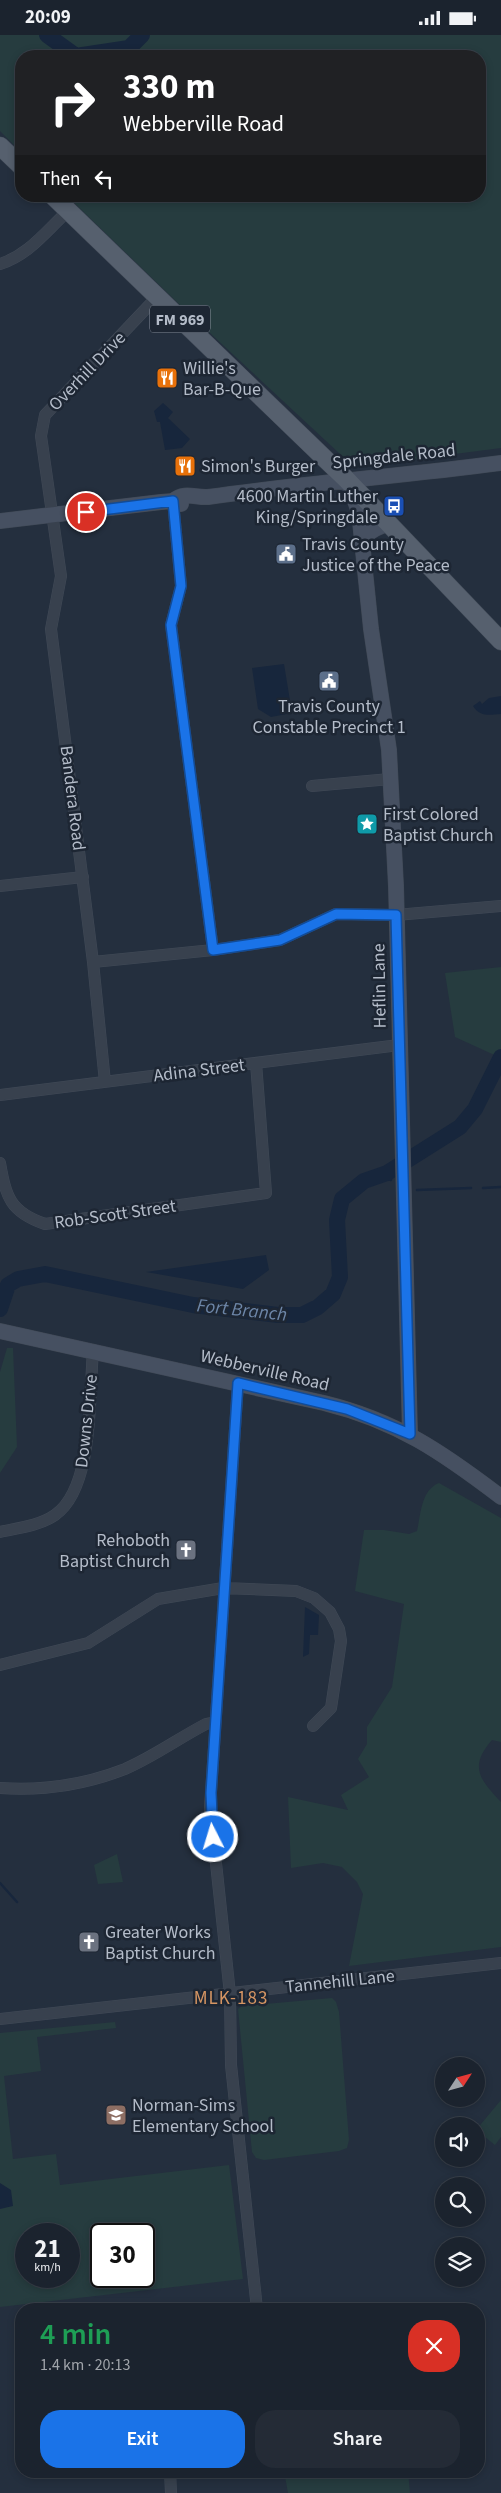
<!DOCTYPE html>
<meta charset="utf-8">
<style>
:root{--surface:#1b232e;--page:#242b36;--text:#f1f3f6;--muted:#a0a4aa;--line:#39404a;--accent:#1a73e8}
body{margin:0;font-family:"Source Sans 3",sans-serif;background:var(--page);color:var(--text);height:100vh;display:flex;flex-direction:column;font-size:19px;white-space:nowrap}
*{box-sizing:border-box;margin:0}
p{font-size:16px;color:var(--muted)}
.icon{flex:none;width:28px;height:28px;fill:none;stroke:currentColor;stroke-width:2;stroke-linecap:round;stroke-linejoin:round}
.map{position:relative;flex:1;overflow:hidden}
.side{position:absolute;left:15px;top:2268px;width:470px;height:175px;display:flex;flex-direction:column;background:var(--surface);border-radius:20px;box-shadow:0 2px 8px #0003,0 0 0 1px var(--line)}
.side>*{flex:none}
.banner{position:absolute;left:15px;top:15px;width:471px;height:152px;border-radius:20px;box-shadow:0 2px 8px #0003,0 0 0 1px var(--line);background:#202124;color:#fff;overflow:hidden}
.needle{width:32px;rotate:54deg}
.fabs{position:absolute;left:435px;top:2022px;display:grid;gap:10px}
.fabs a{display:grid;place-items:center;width:50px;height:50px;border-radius:50%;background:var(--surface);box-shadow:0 2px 8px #0003,0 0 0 1px var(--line);font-size:25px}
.speed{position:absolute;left:15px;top:2188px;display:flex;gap:10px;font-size:25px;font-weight:700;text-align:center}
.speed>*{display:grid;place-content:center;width:65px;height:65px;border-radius:50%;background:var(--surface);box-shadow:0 2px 8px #0003,0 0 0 1px var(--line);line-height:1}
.speed small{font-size:12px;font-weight:400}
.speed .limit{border:2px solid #111;border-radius:8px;background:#fff;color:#111}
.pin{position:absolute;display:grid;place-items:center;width:42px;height:42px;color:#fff;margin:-21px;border:2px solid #fff;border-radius:50%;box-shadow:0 1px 5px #0007}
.me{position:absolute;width:55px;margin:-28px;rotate:355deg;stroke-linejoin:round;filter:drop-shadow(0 0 4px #0008)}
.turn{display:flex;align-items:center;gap:18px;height:105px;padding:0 25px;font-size:22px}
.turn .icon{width:65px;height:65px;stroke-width:2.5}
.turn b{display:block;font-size:35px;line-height:42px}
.then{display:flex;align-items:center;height:48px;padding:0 25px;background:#0003;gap:10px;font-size:19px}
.round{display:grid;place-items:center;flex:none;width:52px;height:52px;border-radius:20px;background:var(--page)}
.overview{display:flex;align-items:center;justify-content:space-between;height:85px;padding:0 25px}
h1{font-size:30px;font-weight:600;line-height:38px;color:#1e9e55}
.cta{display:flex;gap:10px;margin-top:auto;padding:10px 25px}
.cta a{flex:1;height:58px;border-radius:20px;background:var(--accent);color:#fff;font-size:20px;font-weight:600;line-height:58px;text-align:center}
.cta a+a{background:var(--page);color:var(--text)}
.status{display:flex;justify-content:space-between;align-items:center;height:35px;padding:0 25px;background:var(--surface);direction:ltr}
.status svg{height:14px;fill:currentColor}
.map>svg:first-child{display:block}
.green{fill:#263c3f;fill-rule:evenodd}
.water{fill:#17263c}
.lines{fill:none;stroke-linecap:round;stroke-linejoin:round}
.stream{stroke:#17263c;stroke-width:2.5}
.river{stroke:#17263c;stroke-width:16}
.street-casing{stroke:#414a57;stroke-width:12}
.secondary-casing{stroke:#414a57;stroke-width:16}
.primary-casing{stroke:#414a57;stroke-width:19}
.street{stroke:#38414e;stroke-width:11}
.secondary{stroke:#465061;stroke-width:15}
.primary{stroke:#56606e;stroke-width:18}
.route-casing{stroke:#114b97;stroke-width:12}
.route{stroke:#1a73e8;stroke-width:9}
.labels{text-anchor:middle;stroke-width:5;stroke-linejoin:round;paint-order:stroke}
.shield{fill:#1d2633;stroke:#878f9c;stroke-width:1}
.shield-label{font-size:16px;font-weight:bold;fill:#b4bcc9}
.poi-label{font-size:18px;fill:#b4bcc9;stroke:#1d2633;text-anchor:start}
.street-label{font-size:18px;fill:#b4bcc9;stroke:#1d2633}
.water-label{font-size:19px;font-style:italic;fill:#6d86a8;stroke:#1d2633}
.neighbourhood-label{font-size:19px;letter-spacing:1px;fill:#d59563;stroke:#1d2633}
</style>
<div class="status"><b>20:09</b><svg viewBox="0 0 49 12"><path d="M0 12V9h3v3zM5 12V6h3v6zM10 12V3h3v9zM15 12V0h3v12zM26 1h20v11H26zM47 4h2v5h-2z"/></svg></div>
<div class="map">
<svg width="501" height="2458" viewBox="0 0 501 2458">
<rect width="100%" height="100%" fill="#242f3e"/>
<path class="green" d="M0,0H501V413L354,432L181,271L67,161H480V21H21V117L0,96Z
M501,932V1023L455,1002L445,938Z
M7,1313H13L17,1412L0,1438V1337Z
M439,1448L501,1483V1707L492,1705C469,1731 479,1744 501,1767V1912L349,1931L363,1859L357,1847L342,1832L323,1828L291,1833L288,1762L348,1775L341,1760L369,1742L358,1724L367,1709V1692L392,1652L404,1569L355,1556L364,1495H384L409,1499L417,1496C421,1479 421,1455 439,1448Z
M117,1819L123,1847L98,1849L94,1830Z
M332,1963L336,1967L339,1977L349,2105L347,2113L339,2116L264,2125L256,2123L252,2117L238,1974L242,1971Z
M115,1987L116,1993L37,2002L41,2036L4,2041L13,2124L56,2119L60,2150L229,2130L243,2244L0,2272V1998ZM26,2199H69V2241H26ZM101,2199H144V2241H101Z
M501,2065V2102L495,2110L476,2095Z
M284,2436H408L410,2458H288Z"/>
<path class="water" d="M163,368L173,377L168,383L190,404L182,413L165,415L160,387H157L154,376Z
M284,629L292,678L271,682L258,674L252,633Z
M501,661V679C489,680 480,682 473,671L480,666L482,669L489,663Z
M266,1220L269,1235L243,1254L146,1237Z
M305,1572L319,1580L318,1600H310L309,1619L303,1622Z
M0,2148L11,2155L13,2171L0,2174Z"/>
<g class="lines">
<path class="stream" d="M380,1140L391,1145
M483,1153L501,1152
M417,1155L471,1153
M0,1848L17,1867"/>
<path class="river" d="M47,0L76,21L129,13L142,0
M0,1274L8,1250L18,1244L45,1239L193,1270L278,1280H302L318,1272L333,1259L340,1242L337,1185L342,1164L364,1146L387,1138L460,1092L475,1074L501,1022"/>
<g class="street-casing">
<path id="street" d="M0,229C29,220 46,196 68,176
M173,466L181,551L171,590L213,915
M312,751L390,744
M0,851L83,842
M93,927L213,915L280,905L336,879L396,880L501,871
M105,1047L93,927L51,594L61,541L41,401L45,380L157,262
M0,1060L399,1010
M0,1128C6,1162 10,1177 45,1189L266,1158L256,1028
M238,1348L210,1772L230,1959L231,2030L257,2274
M0,1497C18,1493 39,1491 55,1480C94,1453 89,1361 93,1316
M0,1630L88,1608L158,1564L223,1553L296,1556L314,1563L330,1577L339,1594L341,1606L331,1673L313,1691
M0,1753C43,1756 84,1750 125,1734C153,1722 179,1703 206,1689L215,1687
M0,1984L501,1928
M170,2436L171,2458"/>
</g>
<g class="secondary-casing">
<path id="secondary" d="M348,447L359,477L371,594L389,715L396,851L410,1399
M173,466C185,456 195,463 208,462C306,448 404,441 501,428
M0,486L161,467L173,466L181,469
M362,502L377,493L389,488
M0,1296L324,1368C397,1386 442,1417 501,1462"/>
</g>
<g class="primary-casing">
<path id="primary" d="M0,111L21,131
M53,161L347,445L501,606"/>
</g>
<use href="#street" class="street"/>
<use href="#secondary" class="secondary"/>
<use href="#primary" class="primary"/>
</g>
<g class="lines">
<g class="route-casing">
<path id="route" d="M86,477L173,466L181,551L171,590L213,915L280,905L336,879L396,880L410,1399L347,1374L238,1348L211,1758L213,1802"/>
</g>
<use href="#route" class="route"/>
</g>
<defs>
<g id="restaurant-square" transform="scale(1.125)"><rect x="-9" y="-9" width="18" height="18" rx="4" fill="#e8710a" stroke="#1d2633"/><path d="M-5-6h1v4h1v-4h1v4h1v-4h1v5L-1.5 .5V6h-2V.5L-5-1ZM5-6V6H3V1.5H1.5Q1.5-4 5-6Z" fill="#fff"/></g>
<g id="bus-square" transform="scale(1.125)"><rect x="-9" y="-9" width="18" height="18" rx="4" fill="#1a4fb4" stroke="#1d2633"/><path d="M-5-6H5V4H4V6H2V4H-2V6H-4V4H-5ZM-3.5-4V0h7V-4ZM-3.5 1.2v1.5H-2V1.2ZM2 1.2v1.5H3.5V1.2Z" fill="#fff"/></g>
<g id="civic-square" transform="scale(1.125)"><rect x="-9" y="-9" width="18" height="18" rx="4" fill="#5c6f8a" stroke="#1d2633"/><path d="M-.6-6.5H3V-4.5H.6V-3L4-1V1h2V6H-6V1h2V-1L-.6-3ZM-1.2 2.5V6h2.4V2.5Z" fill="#fff"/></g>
<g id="sight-square" transform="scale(1.125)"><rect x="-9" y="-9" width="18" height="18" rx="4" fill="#0f9aa8" stroke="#1d2633"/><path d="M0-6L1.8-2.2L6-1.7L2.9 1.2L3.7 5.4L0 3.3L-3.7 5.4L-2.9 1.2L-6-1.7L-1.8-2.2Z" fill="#fff"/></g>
<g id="church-square" transform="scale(1.125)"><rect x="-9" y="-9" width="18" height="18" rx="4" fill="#6b7280" stroke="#1d2633"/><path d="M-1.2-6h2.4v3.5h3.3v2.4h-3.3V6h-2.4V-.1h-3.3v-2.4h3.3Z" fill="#fff"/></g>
<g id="school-square" transform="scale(1.125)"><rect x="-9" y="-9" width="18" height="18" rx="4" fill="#8d6e63" stroke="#1d2633"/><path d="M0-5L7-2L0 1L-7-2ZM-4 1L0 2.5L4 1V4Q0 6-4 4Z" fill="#fff"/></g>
</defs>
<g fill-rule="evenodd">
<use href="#restaurant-square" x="167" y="343"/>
<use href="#restaurant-square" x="185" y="431"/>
<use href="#bus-square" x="394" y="471"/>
<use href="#civic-square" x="286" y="519"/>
<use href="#civic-square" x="329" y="646"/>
<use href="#sight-square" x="367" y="789"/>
<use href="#church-square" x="186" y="1515"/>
<use href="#church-square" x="89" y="1907"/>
<use href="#school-square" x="116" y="2080"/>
</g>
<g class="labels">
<rect class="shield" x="150" y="270.5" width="60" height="27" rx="4"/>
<g class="shield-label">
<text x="180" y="290">FM 969</text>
</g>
<g class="poi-label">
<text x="183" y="339">Willie's<tspan x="183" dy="21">Bar-B-Que</tspan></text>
<text x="201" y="437">Simon's Burger</text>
<text x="378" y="467" text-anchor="end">4600 Martin Luther<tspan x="378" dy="21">King/Springdale</tspan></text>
<text x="302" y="515">Travis County<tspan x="302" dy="21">Justice of the Peace</tspan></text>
<text x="329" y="677" text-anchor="middle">Travis County<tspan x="329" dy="21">Constable Precinct 1</tspan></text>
<text x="383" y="785">First Colored<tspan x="383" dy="21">Baptist Church</tspan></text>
<text x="170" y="1511" text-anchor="end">Rehoboth<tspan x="170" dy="21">Baptist Church</tspan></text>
<text x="105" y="1903">Greater Works<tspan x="105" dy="21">Baptist Church</tspan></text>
<text x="132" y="2076">Norman-Sims<tspan x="132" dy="21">Elementary School</tspan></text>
</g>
<g class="street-label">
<text transform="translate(87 336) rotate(-46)" y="6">Overhill Drive</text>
<text transform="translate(394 421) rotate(-6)" y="6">Springdale Road</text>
<text transform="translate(73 763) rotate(83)" y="6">Bandera Road</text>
<text transform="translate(379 951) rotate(-91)" y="6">Heflin Lane</text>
<text transform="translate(199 1035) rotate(-7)" y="6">Adina Street</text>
<text transform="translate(115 1179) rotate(-8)" y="6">Rob-Scott Street</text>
<text transform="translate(265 1335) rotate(13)" y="6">Webberville Road</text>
<text transform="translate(86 1386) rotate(-84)" y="6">Downs Drive</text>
<text transform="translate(340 1946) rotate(-6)" y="6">Tannehill Lane</text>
</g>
<g class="water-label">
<text transform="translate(242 1274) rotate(6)" y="7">Fort Branch</text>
</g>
<g class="neighbourhood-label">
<text x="231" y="1969">MLK-183</text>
</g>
</g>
</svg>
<div class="fabs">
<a><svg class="needle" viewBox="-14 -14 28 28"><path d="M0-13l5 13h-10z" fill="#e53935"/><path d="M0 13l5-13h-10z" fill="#a0a4aa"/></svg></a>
<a><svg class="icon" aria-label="sound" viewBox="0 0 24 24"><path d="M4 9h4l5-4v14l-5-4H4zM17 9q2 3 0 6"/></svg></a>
<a><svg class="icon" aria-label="search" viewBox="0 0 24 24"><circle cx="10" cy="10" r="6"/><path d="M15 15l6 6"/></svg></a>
<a><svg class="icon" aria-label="layers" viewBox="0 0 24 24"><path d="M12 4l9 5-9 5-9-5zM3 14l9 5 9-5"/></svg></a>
</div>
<div class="speed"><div>21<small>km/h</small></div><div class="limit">30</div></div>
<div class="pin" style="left:86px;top:477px;background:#d93025"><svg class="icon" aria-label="arrive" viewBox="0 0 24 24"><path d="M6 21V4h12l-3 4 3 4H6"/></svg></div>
<svg class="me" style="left:213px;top:1802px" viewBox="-20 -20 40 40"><circle r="17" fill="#1a73e8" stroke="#fff" stroke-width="3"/><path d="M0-11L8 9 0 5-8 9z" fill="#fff"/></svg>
<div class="banner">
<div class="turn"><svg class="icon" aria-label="right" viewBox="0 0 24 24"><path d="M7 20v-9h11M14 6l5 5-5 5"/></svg><div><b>330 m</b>Webberville Road</div></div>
<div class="then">Then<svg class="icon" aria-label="left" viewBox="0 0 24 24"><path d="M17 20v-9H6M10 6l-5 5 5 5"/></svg></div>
</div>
<section class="side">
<div class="overview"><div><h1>4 min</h1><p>1.4 km · 20:13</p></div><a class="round" style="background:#d93025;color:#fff"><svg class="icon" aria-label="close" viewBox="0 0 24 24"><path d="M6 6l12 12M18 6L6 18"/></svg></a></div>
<div class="cta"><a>Exit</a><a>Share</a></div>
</section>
</div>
